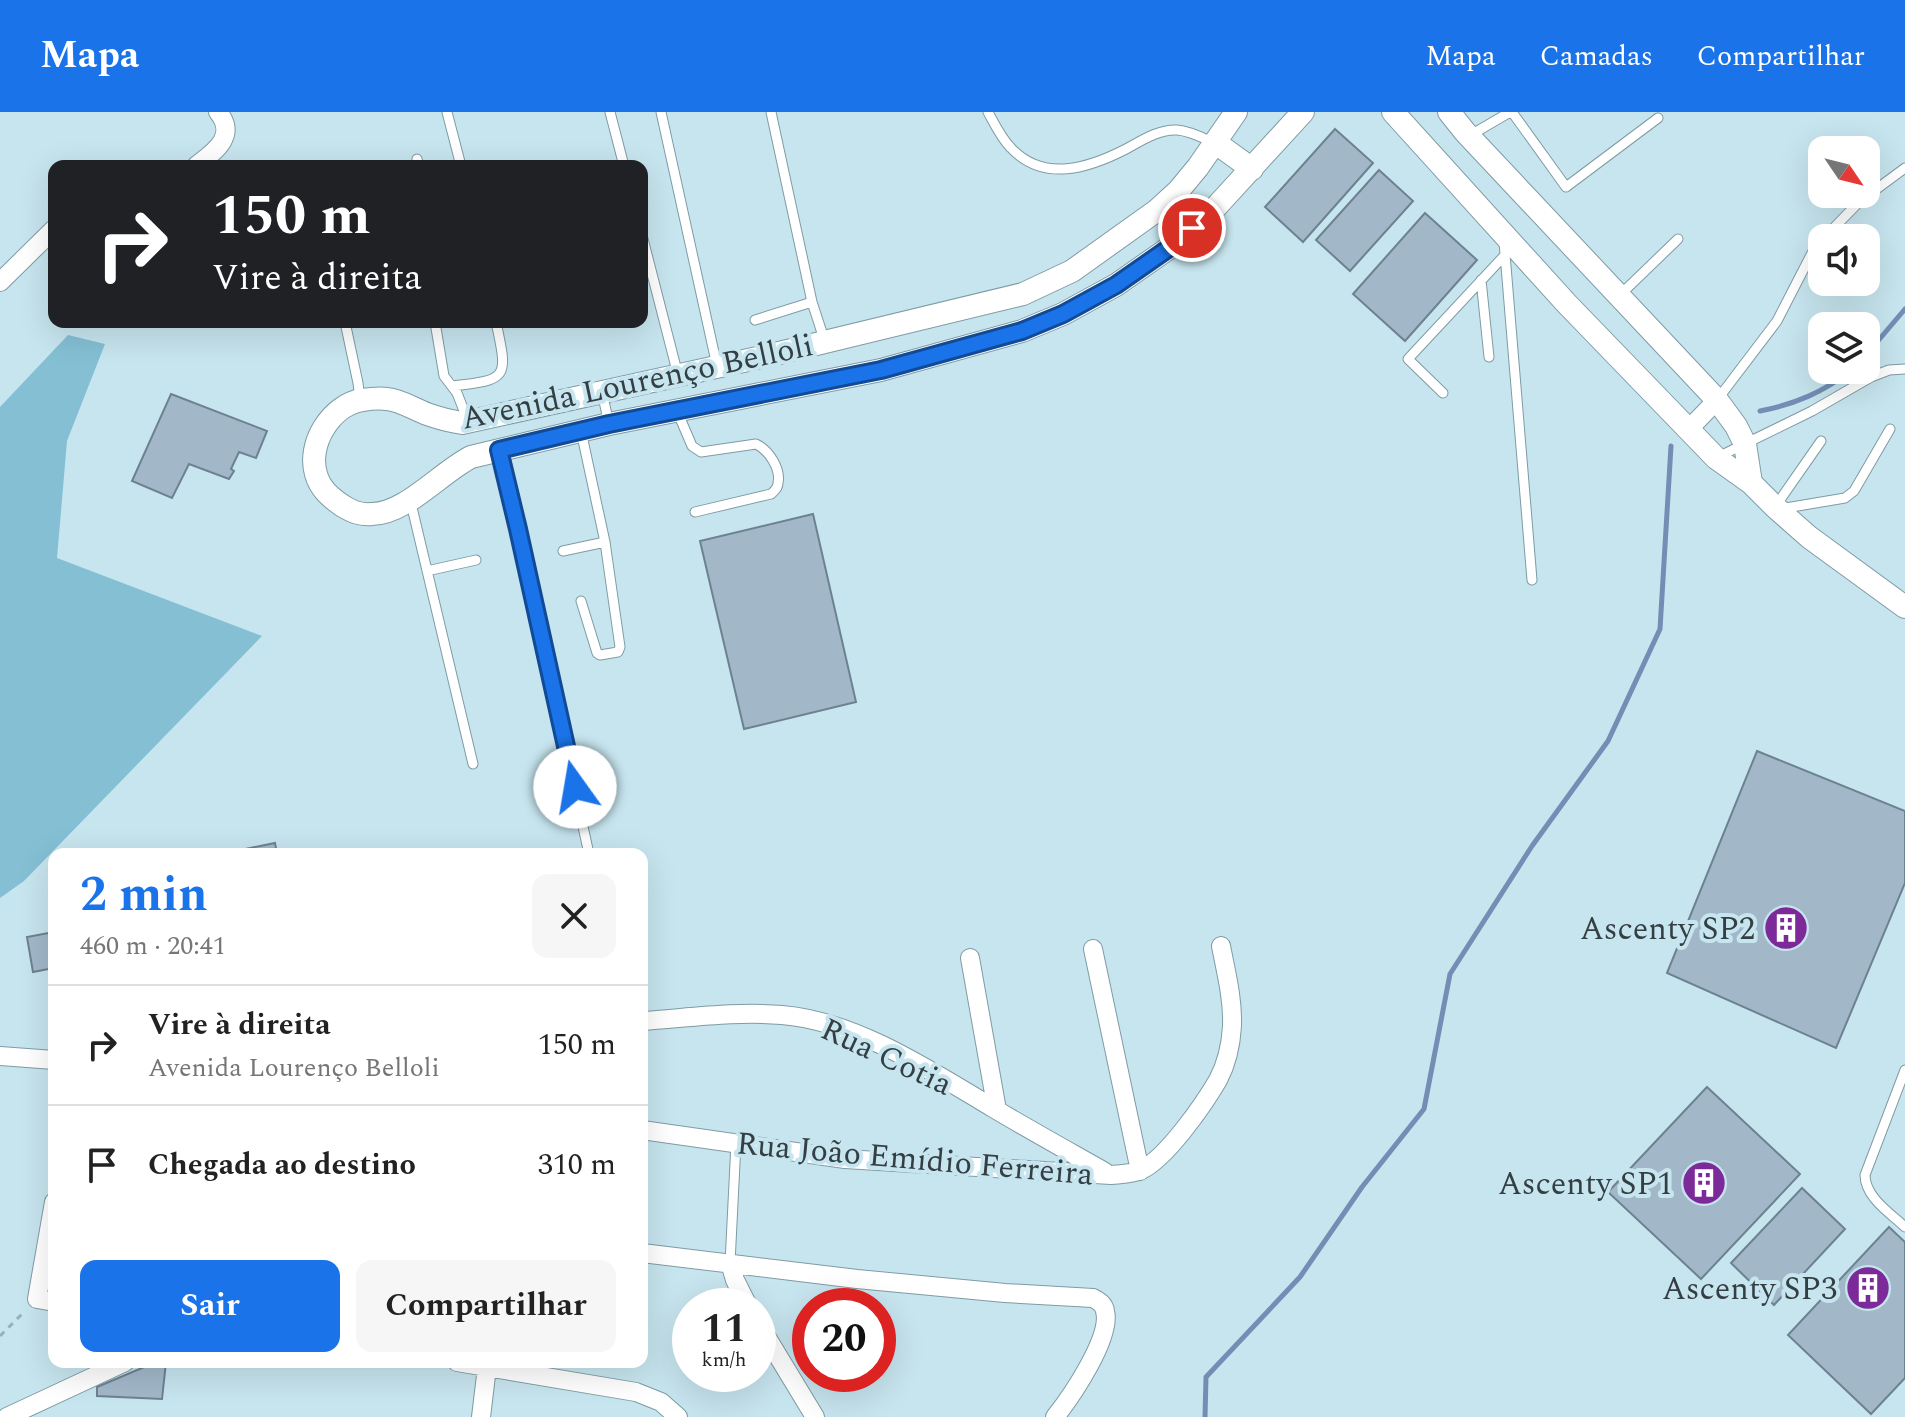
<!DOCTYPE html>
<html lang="pt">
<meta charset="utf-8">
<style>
:root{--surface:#fff;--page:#f6f6f6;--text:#222;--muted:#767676;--line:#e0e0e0;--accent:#1a73e8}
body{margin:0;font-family:Spectral,serif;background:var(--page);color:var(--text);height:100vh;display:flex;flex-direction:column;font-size:30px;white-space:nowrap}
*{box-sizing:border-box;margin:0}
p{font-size:26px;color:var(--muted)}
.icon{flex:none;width:44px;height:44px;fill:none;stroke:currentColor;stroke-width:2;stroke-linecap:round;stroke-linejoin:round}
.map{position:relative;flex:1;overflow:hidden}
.details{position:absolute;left:48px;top:736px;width:600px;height:520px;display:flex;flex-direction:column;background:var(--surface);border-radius:16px;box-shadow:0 8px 32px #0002}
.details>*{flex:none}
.guide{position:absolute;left:48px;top:48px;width:600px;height:168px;border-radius:16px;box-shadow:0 8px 32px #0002;background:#202124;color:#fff;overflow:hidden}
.needle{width:52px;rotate:125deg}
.tools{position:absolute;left:1808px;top:24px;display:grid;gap:16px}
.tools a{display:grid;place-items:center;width:72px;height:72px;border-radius:16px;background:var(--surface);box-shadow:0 8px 32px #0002;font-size:40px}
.speed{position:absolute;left:672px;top:1176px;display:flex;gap:16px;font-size:40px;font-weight:700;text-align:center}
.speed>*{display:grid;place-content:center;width:104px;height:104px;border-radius:50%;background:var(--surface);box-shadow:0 8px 32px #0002;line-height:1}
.speed small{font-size:20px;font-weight:400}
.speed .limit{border:12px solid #d22;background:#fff;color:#111}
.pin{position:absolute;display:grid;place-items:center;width:68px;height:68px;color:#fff;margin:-34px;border:4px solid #fff;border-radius:50%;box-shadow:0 2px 8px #0007}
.me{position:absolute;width:88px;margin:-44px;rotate:347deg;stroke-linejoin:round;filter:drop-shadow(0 0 6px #0008)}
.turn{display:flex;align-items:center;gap:28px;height:168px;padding:0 32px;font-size:36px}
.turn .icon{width:104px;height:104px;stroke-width:2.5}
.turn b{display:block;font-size:56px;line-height:68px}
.round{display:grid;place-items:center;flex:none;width:84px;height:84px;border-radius:16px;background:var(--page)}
.headline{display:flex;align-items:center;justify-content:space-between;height:136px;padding:0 32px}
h1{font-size:48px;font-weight:700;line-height:60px;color:var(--accent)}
.primary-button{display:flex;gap:16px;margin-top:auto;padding:16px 32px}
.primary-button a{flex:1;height:92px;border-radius:16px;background:var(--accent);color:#fff;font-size:32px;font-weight:700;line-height:92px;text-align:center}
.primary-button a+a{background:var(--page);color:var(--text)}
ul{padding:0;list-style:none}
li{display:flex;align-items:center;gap:24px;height:120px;padding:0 32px;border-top:2px solid var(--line)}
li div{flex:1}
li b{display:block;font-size:30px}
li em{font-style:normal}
header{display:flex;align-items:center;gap:48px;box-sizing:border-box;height:112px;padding:0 40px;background:var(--accent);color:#fff}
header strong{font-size:38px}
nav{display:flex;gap:44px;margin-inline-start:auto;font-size:28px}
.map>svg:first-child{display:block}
.green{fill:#84bfd4}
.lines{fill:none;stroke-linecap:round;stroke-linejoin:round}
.stream{stroke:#738db5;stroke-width:5}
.building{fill:#a2b8c9;stroke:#6d8291;stroke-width:2}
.service-casing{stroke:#7f9ba4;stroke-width:11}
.minor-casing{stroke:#7f9ba4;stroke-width:20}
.tertiary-casing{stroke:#7f9ba4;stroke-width:24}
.path{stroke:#98afb8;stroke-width:3;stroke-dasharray:6 6;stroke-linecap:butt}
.service{stroke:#fff;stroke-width:9}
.minor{stroke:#fff;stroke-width:18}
.tertiary{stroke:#fff;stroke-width:22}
.route-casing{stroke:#114b97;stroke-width:20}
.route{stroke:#1a73e8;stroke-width:14}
.labels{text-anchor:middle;stroke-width:8;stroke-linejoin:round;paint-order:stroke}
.street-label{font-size:32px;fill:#343f44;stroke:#c7e5ef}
.poi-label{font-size:32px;fill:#343f44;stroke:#c7e5ef;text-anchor:end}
</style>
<header>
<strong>Mapa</strong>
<nav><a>Mapa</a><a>Camadas</a><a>Compartilhar</a></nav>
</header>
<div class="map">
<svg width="1905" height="1305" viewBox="0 0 1905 1305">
<rect width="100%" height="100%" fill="#c7e5ef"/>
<path class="green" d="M68,223L105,232L67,329L57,446L262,524L24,769L0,786V295Z"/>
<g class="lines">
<path class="stream" d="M1866,243L1905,197
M1760,299C1796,292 1823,280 1852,258
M1205,1305L1206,1265L1300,1165L1362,1075L1424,997L1450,862L1532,734L1608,629L1660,517L1671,334"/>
</g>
<path class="building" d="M1335,17L1373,51L1303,130L1265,95Z
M1379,58L1413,89L1350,159L1316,128Z
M1425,101L1477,148L1405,229L1353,182Z
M171,282L267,319L256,346L239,340L231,357L234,359L229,367L189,352L172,386L132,369Z
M813,402L856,590L744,617L700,429Z
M1757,639L1905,699V771L1836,936L1667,861Z
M275,731L277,742H221Z
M54,820V856L33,860L27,825Z
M1707,975L1800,1062L1701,1167L1608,1080Z
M1802,1076L1845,1117L1774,1193L1731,1151Z
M1889,1115L1905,1130V1266L1871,1302L1788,1223Z
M156,1250H166L162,1287L97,1284V1275Z"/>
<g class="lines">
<g class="service-casing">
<path id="service" d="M447,0L461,54
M610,0L624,54
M661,0L717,254
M771,0L812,190
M988,0C995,13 1001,26 1011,36C1044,71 1089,56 1126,37C1141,29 1159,17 1177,18C1190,19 1201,25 1212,30
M1512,0L1566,75L1658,6
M1469,24L1510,0
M417,47L419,54
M642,123L678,263
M1824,126L1859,90L1905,56
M1504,130L1532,468
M1481,168L1489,245
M1620,183L1678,127
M755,208L812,190L825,230
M345,210L358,271L360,288
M435,210L444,264L457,281L468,309
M452,274C509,268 508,266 496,210
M602,280L609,312
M1443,281L1408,247L1505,143
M1717,288L1777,209L1812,141L1822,129
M677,299L692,334L701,340L756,332C769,338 781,357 778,371C778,377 774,379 771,382L695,400
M499,338L511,386L589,742
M1718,345L1812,299L1871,265L1889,258L1905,257
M410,387L473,652
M1775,395L1821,329
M1780,397L1845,386L1854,379L1890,317
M563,439L605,430
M427,459L476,448
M581,489L597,541L600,543L618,540L620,535L605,430L581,319
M1905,958L1865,1063C1865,1085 1890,1101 1905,1115
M730,1151L736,1031"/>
</g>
<g class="minor-casing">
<path id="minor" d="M196,54C214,40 238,24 218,0
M0,170L54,117
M1688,318L1717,288
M1093,837L1140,1059
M970,846L997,998
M642,909C688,906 736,899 782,903C856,909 931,959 993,996C1030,1018 1068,1039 1105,1060
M0,944L54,948
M642,1018L845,1047L1111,1063C1120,1062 1133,1062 1141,1058C1166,1047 1204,992 1218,968C1226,953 1231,932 1232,914C1233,887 1226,860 1221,834
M54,1090L37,1187L54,1190
M642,1141L857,1167L1005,1181L1093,1186C1099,1189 1104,1192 1105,1199C1112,1225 1071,1285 1055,1305
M730,1151L735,1168L748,1194
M758,1211L815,1305
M457,1250L636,1280L661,1290L678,1305
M7,1305L125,1250
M481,1305L487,1255"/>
</g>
<g class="tertiary-casing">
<path id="tertiary" d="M1236,0L1198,55L1179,78L1156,99L1072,159L1023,182L775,242L462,311C450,309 438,306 427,302C414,297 400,288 387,287C379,286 369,287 362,288C331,293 307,332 316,362C320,377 331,386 343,394C353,400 360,403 372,402C405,402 440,361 471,345L609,312L881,258L1022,219L1063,202L1116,173L1169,136L1215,96L1303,0
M1393,0L1567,192L1716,346L1751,371L1775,395L1809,425L1905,495
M1449,0L1465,20L1717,288L1736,314L1745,332L1751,371
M1216,31L1252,57"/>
</g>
<path class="path" d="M0,1224L25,1199"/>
<use href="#service" class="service"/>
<use href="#minor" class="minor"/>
<use href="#tertiary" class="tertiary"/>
</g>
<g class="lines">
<g class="route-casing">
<path id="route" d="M575,675L518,417L499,338L609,312L881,258L1022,219L1063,202L1116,173L1169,136L1192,116"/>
</g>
<use href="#route" class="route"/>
</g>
<defs>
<g id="building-disc" transform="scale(2.3)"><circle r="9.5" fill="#7c2a9a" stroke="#c7e5ef"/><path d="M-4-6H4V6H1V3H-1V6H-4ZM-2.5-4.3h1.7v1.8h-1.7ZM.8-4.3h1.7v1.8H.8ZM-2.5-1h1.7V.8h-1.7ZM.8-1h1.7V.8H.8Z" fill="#fff"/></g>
</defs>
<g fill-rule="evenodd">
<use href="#building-disc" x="1786" y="816"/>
<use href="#building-disc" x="1704" y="1071"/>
<use href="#building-disc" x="1868" y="1176"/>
</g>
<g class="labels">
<g class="street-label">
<text transform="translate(637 269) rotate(-12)" y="11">Avenida Lourenço Belloli</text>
<text transform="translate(887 944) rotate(25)" y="11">Rua Cotia</text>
<text transform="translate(915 1046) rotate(5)" y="11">Rua João Emídio Ferreira</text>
</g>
<g class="poi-label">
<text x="1755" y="827">Ascenty SP2</text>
<text x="1673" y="1082">Ascenty SP1</text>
<text x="1837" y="1187">Ascenty SP3</text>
</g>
</g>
</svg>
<div class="tools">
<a><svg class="needle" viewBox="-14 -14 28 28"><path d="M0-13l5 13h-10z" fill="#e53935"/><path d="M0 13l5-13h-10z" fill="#767676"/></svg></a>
<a><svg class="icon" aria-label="sound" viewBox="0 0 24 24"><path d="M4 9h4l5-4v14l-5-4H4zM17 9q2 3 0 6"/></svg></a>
<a><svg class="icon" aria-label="layers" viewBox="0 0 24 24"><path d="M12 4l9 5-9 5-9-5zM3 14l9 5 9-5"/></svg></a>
</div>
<div class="speed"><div>11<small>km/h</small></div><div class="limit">20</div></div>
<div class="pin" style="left:1192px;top:116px;background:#d93025"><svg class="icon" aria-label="arrive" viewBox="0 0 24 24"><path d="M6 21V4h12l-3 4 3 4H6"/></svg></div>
<svg class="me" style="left:575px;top:675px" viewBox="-20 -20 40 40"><circle r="19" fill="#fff"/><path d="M0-13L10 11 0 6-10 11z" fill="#1a73e8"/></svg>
<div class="guide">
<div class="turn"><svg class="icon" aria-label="right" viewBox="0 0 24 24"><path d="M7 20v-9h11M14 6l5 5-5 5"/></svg><div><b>150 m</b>Vire à direita</div></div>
</div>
<section class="details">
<div class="headline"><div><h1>2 min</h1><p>460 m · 20:41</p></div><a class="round"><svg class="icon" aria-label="close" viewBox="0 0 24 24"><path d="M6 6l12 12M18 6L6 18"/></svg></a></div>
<ul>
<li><svg class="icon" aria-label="right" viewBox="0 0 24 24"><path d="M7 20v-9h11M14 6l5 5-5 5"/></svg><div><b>Vire à direita</b><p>Avenida Lourenço Belloli</p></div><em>150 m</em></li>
<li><svg class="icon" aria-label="arrive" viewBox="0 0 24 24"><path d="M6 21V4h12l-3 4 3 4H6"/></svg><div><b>Chegada ao destino</b></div><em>310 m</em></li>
</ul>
<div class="primary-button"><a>Sair</a><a>Compartilhar</a></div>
</section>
</div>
